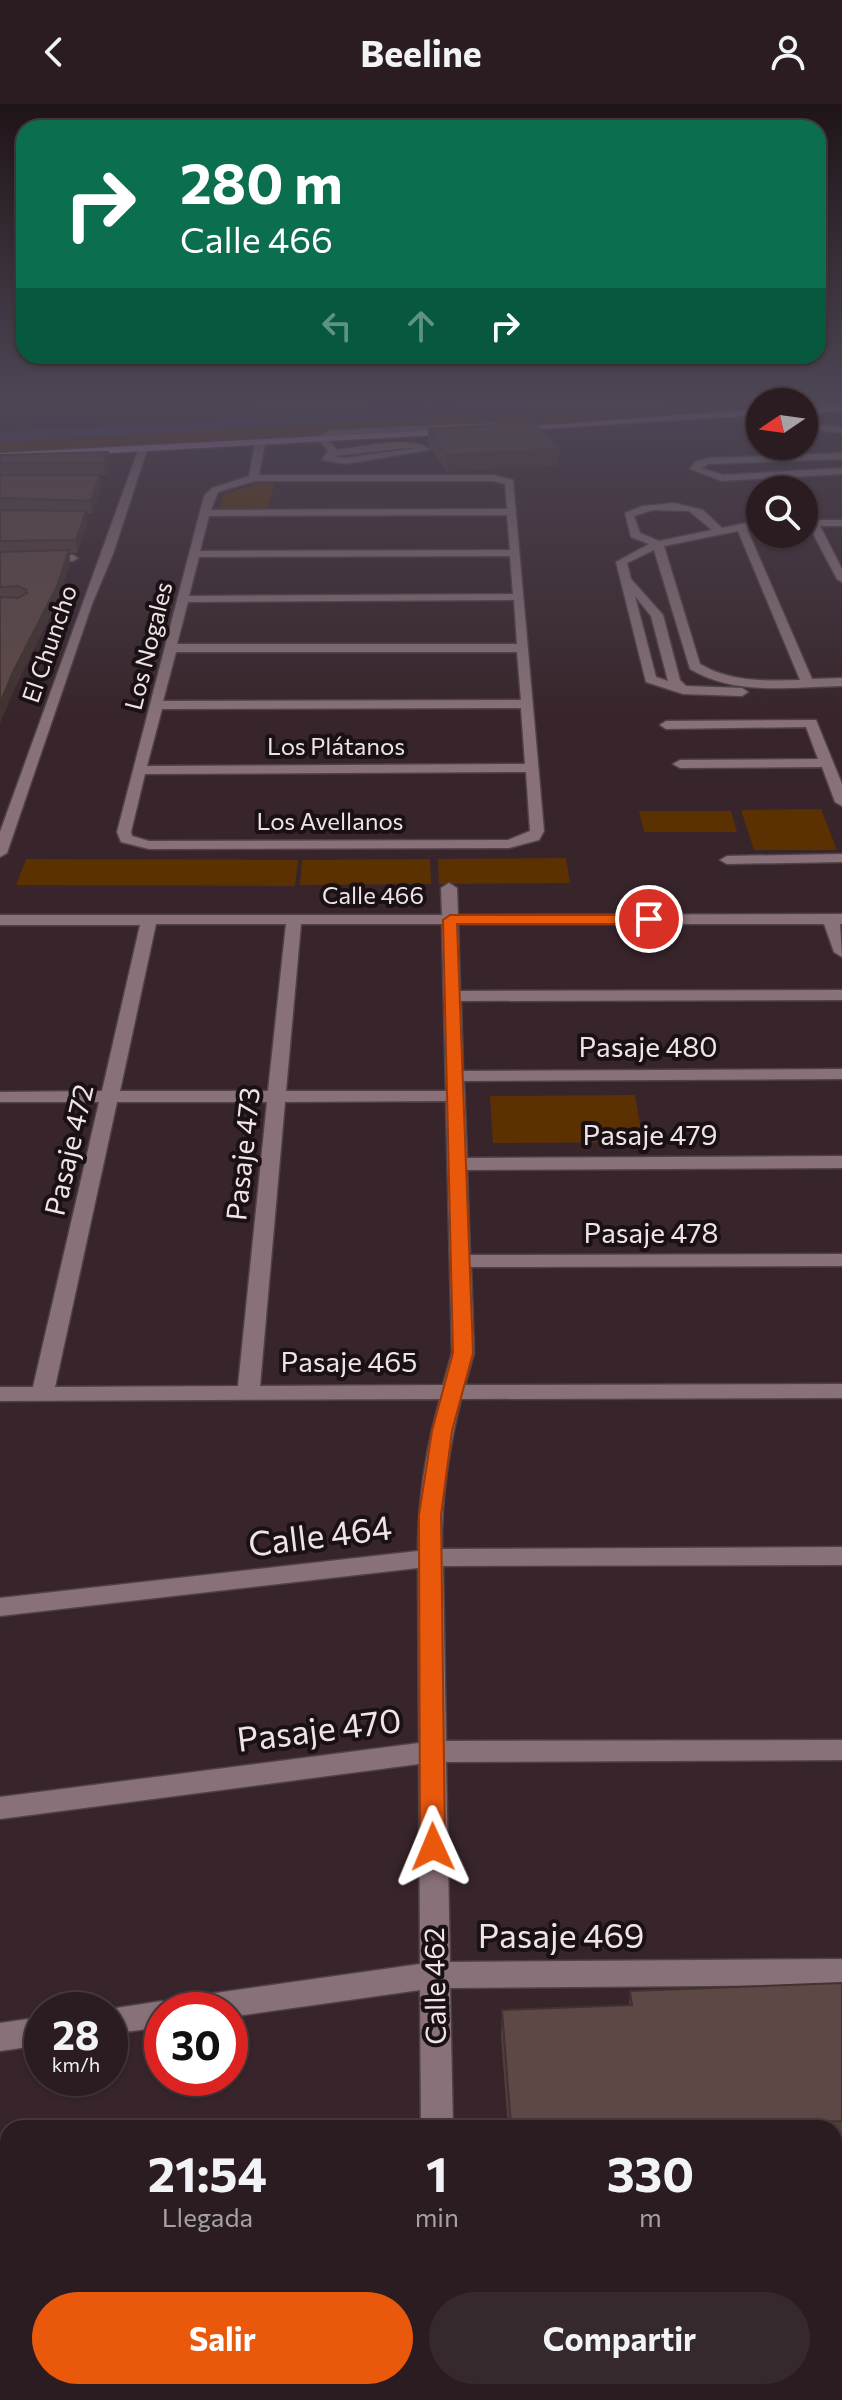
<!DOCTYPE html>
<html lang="es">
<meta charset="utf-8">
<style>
:root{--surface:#2a1c20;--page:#36292d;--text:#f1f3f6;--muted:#a5a1a5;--line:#463a3e;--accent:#ea580c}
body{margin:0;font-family:Commissioner,sans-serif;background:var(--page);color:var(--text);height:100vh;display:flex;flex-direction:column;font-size:30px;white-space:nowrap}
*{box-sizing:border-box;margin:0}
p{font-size:26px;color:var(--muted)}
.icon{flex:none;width:44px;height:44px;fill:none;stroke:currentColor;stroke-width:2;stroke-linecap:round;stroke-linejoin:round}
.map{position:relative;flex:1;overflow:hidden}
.side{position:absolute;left:0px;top:2016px;width:842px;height:280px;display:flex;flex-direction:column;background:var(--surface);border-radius:24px 24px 0 0;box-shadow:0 2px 6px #0004,0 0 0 2px var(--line)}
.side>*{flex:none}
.top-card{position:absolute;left:16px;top:16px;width:810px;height:244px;border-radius:24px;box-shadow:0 2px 6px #0004,0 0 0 2px var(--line);background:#0b6e4f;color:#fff;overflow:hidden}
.needle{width:52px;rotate:257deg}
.tools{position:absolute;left:746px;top:284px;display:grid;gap:16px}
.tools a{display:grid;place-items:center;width:72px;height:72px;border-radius:50%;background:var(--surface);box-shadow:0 2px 6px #0004,0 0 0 2px var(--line);font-size:40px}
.speed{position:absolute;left:24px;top:1888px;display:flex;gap:16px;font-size:40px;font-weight:700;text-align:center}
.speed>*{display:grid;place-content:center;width:104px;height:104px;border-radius:50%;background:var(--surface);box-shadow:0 2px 6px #0004,0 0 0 2px var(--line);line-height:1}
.speed small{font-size:20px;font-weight:400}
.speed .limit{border:12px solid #d22;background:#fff;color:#111}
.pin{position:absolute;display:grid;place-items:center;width:68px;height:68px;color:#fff;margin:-34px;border:4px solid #fff;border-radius:50%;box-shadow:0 2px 8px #0007}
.me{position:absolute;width:88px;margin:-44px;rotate:359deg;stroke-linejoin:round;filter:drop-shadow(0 0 6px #0008)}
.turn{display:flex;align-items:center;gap:28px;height:168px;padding:0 32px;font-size:36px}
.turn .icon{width:104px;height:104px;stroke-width:2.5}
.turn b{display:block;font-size:56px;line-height:68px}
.lanes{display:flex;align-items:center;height:76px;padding:0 32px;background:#0003;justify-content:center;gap:40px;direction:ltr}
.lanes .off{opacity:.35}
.eta{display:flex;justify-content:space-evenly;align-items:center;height:136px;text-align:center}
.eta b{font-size:48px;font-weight:700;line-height:56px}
.action{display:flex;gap:16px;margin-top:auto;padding:16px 32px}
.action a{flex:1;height:92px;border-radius:48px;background:var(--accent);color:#fff;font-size:32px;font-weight:700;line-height:92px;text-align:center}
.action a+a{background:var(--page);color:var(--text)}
header{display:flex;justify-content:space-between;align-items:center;height:104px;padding:0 32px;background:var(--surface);font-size:36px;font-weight:700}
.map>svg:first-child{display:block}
.green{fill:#5b3102}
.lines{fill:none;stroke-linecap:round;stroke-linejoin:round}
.canal{fill:#41346b;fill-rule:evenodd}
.minor-tunnel{stroke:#544247;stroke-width:10;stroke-dasharray:10 5;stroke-linecap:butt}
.minor-casing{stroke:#514147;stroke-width:3}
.major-casing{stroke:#514147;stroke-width:3}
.minor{fill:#887178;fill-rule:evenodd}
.major{fill:#c088bd;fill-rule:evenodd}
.wall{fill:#513e3b}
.shaded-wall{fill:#423230}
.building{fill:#5e4845;stroke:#423230;stroke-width:2}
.route{fill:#ea580c;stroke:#983908;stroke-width:2}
.labels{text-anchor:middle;stroke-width:8;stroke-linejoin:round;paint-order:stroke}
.far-street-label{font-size:24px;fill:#f0e3e7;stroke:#191114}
.street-label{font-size:28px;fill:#f0e3e7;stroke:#191114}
.near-street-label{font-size:34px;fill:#f0e3e7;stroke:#191114}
</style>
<header><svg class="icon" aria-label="back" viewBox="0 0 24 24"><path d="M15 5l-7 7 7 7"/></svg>Beeline<svg class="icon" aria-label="person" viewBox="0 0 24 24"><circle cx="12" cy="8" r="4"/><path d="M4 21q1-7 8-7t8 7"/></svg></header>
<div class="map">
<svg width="842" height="2296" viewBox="0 0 842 2296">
<rect width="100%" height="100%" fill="#38252b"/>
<path class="green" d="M419,294H562L256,311L263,302Z
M724,294H842V301L804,303V298H760V306L0,348V336Z
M258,379L275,380L266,407H219L224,391Z
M821,705L837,746H754L741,706Z
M639,707H731L737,728H644Z
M566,754L570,779L439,780L438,755Z
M26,755L298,756L295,782L16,781Z
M430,755L431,780L300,781L302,756Z
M635,991L643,1038L493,1039L490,992Z"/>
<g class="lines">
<path class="canal" d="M582,294H667L659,299L0,338V328Z"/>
<path class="minor-tunnel" d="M804,321L815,324"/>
<g class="minor-casing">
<path id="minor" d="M334,294H378L262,304L258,301Z
M494,319L497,324L331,332L327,334L337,346C360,343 414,331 430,346L345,360L322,356L328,346L316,334L329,326ZM406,344H416L345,354L333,352Z
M815,321L842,323V329L812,326Z
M260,336L265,339L259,371H493L513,376L544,727L539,736L509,744L149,745L121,738L117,728L204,392L212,384L249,372L255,339ZM255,377H493L505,380L507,405L211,406L218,388ZM507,411L510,446L200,447L209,412ZM510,452L513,490L189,492L199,453ZM514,496L517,540H177L188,498ZM176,548H517L521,596L163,597ZM521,604L525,660L147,662L162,605ZM526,668L530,727L508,736L149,737L132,732L131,728L145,670Z
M139,344L147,346L113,450L92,500L7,749L0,753V728Z
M842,349V355L709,360L701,364L723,371L842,364V370L722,377L690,365L695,358L709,354Z
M674,399L703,406L722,424L760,416V422L747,425L812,575L842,574V582C791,583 735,592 690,565L654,446L627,459L631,475L663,511L680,576L686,582L742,584L748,588L742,592L683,590L646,578L616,458L649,440L631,433L625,409L643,402ZM653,406L689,407L712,426L659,437L640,429L634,412ZM738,427L800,576C765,577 730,578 700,560L664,442ZM635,492L651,512L668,577L656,573Z
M804,416H842V422H820L842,465V478L837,475L809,422H804Z
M0,452L73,451L78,454L73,457L0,458Z
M816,616L842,680V702L835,698L822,663L680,664L673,660L680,656L818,655L806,623L666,625L660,621L666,617Z
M842,750V758L727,760L720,756L727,752Z
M449,779L457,784L458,811L842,810V820H840L842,853L834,848L824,820H458L460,887L842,886V896L461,897L463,967L842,965V975L464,977L467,1054L842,1052V1064L467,1066L470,1151L842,1150V1162L471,1163L474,1249L465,1281L842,1280V1294L461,1295C449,1344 441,1395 442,1445L842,1443V1461L443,1462L446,1637L842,1636V1656L446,1658L450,1858L842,1855V1881L450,1884L453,2024H421L420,1886L230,1913V1906H162V1923L110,1930V1906H103L162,1897L174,1902L176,1897L187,1893L420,1860L419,1660L0,1715V1693L419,1639L418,1464L0,1512V1494L418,1447C418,1396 426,1345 440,1295L0,1297V1283H33L99,998H0V988L102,987L140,821H0V811H442L441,784ZM156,820H286L268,987H120ZM301,820H442L446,987H286ZM446,997L452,1249L443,1281L260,1282L285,998ZM117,998H267L238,1282L55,1283Z
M42,1913V1941L0,1947V1919Z
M842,2080V2112L834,2113V2081Z
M8,2207V2241L0,2242V2208Z
M422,2288H458V2296H422Z"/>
</g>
<g class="major-casing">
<path id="major" d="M842,301V307L804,309V303Z
M760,305V311L511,327L507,324Z
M458,325L455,330L0,355V349Z"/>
</g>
<use href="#minor" class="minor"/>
<use href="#major" class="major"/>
</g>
<path class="wall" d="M428,325L558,361L447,368L428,341Z
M108,348L109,360L105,371H100L101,383L92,410L86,409L87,420L77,449H69L70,459L58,496L15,583L0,619V351Z
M842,1879V2045H834V2024H508L501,1934L502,1906L629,1901L630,1887Z"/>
<path class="shaded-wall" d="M559,344L558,361L447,368V351Z
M108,348L109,360L105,371L104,359Z
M100,371L101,383L92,410L91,397Z
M86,407L87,420L77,449L76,436Z
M69,446L70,459L58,496L15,583L0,619V599L13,568Z"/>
<path class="building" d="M533,319L559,344L447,351L428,325Z
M108,348L104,359H0V351Z
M0,371H100L91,397L0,394Z
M0,406L86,407L76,436L0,437Z
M69,446L57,482L13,568L0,599V493L18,494L27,489L26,486L18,482L0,483V448Z
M842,1879V2017L652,2024H650L648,2015L511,2021L502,1906L632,1901L630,1887Z"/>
<linearGradient id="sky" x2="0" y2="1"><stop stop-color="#1f1418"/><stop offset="0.48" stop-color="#4d4655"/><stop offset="1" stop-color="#4d4655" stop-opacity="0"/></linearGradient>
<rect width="842" height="615" fill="url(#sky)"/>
<path class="route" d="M450,811H649L656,815L649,820H457L473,1249L452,1327L441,1411L445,1743L442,1751L433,1754L424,1751L420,1743L419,1411L432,1327L453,1249L443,816Z"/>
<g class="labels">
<g class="far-street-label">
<text transform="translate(50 540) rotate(-71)" y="8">El Chuncho</text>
<text transform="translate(149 542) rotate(-76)" y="8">Los Nogales</text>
<text x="336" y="651">Los Plátanos</text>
<text x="330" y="726">Los Avellanos</text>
<text x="373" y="800">Calle 466</text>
</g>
<g class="street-label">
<text x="648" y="953">Pasaje 480</text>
<text x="650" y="1041">Pasaje 479</text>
<text transform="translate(69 1046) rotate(-77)" y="10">Pasaje 472</text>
<text transform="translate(243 1050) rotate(-84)" y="10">Pasaje 473</text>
<text x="651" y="1139">Pasaje 478</text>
<text x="349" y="1268">Pasaje 465</text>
<text transform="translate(435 1882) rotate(-91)" y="10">Calle 462</text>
</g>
<g class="near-street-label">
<text transform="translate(320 1432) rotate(-7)" y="12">Calle 464</text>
<text transform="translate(319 1626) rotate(-7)" y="12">Pasaje 470</text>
<text x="561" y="1844">Pasaje 469</text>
</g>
</g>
</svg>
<div class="tools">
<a><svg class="needle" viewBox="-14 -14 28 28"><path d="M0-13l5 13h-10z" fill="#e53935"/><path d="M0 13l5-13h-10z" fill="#a5a1a5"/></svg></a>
<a><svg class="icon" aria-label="search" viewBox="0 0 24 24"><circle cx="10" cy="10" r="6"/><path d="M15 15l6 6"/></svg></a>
</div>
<div class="speed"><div>28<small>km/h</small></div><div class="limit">30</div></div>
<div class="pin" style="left:649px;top:815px;background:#d93025"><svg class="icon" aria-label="arrive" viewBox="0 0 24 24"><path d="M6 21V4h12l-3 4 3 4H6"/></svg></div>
<svg class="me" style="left:433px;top:1743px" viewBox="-20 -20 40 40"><path d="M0-17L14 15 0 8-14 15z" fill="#ea580c" stroke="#fff" stroke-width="4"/></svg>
<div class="top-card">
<div class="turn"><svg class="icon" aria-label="right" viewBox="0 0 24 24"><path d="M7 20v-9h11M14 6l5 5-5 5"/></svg><div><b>280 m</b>Calle 466</div></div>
<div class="lanes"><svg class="icon off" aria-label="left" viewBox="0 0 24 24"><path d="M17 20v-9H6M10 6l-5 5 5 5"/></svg><svg class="icon off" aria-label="ahead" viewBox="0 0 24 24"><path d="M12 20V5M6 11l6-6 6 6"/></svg><svg class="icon" aria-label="right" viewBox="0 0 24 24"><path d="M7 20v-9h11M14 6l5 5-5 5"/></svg></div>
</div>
<section class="side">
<div class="eta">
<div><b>21:54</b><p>Llegada</p></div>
<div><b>1</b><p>min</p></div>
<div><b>330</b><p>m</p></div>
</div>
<div class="action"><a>Salir</a><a>Compartir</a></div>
</section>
</div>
